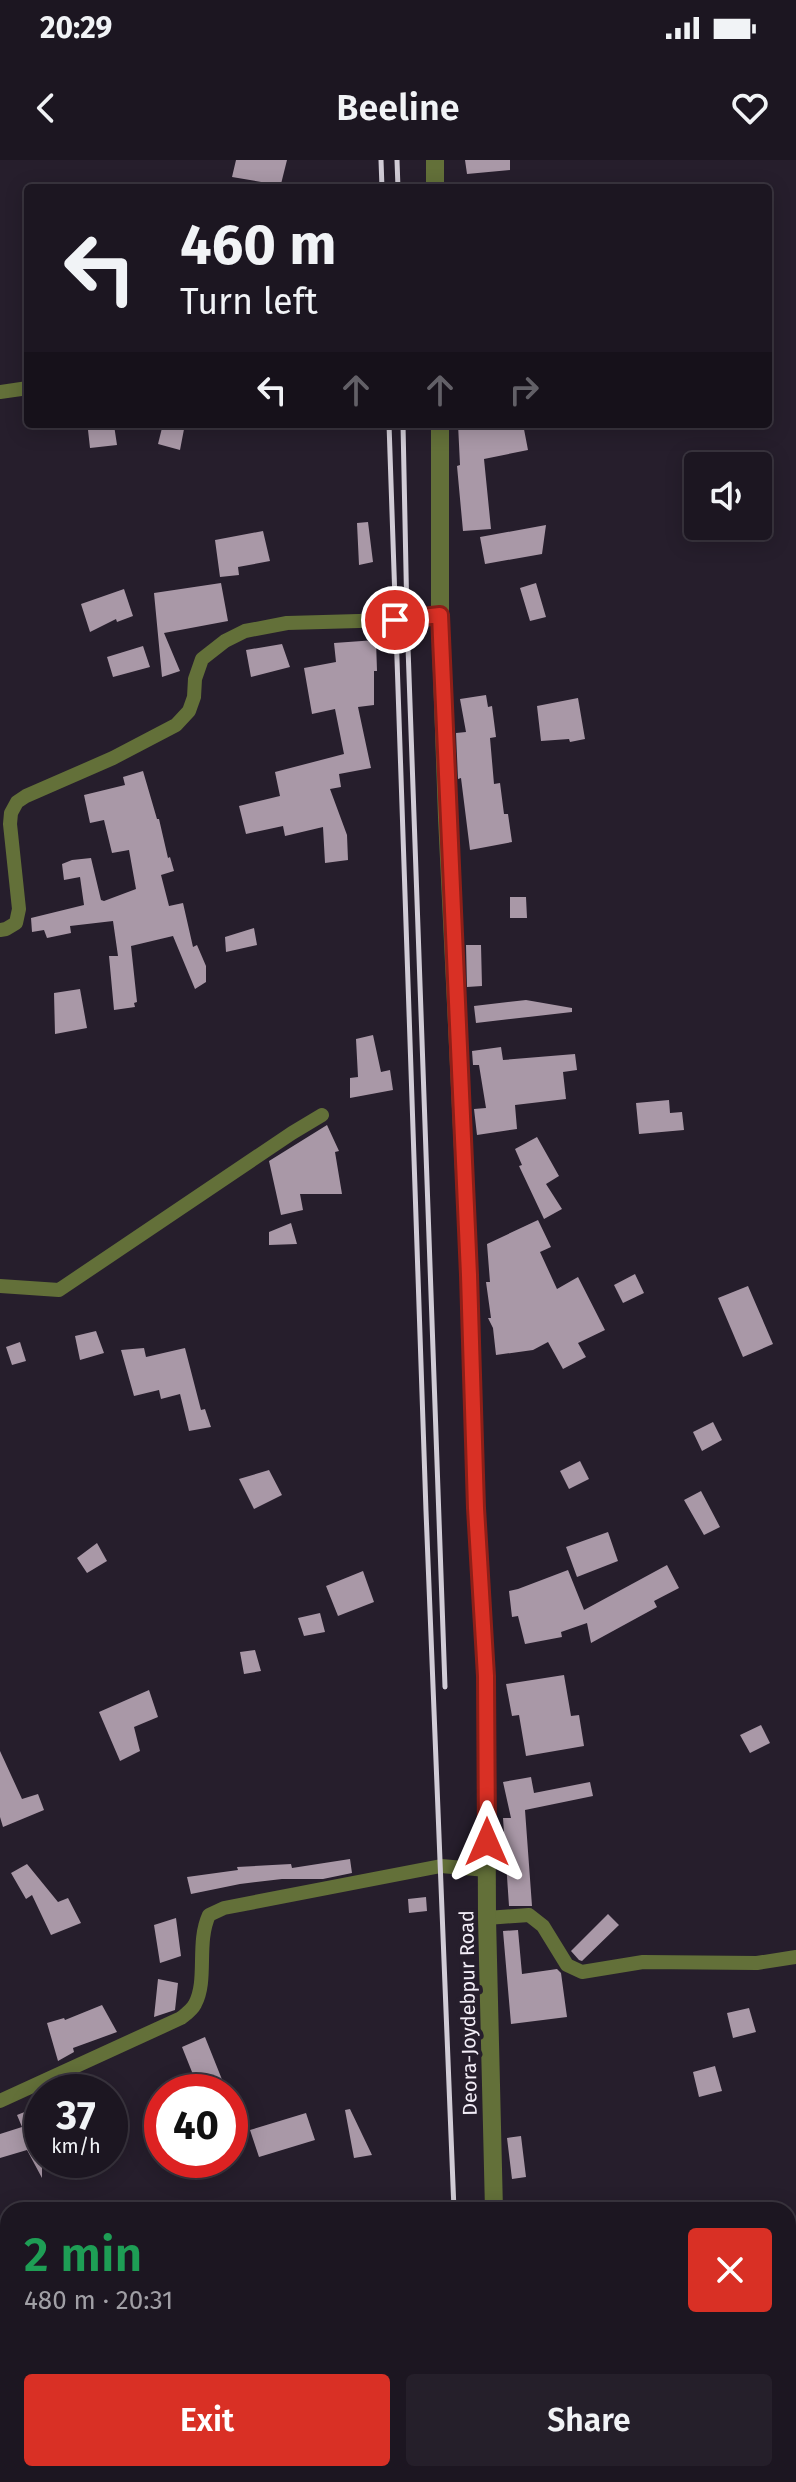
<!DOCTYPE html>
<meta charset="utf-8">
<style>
:root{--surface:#1c1621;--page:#251f2a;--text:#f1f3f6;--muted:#a09fa5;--line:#3a353f;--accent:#d93025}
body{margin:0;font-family:"Fira Sans",sans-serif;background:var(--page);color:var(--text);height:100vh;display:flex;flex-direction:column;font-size:30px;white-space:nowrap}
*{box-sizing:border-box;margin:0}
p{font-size:26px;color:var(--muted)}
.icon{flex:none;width:44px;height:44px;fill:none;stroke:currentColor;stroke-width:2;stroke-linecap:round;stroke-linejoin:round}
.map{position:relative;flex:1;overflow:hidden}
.side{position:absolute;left:0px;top:2042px;width:796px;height:280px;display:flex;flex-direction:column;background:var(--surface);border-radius:24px 24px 0 0;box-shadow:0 4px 20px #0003,0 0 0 2px var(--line)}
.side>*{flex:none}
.top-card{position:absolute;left:24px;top:24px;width:748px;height:244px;border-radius:8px;box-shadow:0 4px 20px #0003,0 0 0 2px var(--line);background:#1c1621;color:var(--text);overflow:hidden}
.tools{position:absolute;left:684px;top:292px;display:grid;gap:16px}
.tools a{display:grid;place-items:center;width:88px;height:88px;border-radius:8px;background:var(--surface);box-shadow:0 4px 20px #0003,0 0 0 2px var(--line);font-size:40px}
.speed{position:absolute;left:24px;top:1914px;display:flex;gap:16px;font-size:40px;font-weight:700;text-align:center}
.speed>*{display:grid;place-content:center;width:104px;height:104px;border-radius:50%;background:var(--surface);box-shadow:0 4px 20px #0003,0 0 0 2px var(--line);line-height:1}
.speed small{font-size:20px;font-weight:400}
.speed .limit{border:12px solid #d22;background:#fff;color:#111}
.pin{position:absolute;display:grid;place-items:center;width:68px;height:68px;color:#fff;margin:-34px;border:4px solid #fff;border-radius:50%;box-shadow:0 2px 8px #0007}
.me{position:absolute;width:88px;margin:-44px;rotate:0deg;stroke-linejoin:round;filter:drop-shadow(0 0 6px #0008)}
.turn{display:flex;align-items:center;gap:28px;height:168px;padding:0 24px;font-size:36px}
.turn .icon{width:104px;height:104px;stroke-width:2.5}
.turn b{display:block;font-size:56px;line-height:68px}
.lanes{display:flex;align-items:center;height:76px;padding:0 24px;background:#0003;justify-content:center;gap:40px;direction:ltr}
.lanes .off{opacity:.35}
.round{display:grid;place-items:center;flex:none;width:84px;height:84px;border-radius:8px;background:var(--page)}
.head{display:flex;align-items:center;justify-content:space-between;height:136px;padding:0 24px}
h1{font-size:48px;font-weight:600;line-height:60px;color:#1e9e55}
.primary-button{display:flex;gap:16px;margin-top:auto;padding:16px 24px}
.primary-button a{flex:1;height:92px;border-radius:8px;background:var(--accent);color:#fff;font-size:32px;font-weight:600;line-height:92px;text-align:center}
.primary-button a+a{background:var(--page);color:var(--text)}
.status{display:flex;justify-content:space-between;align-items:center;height:56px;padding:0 40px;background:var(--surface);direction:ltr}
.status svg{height:22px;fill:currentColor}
header{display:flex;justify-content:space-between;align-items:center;height:104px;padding:0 24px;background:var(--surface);font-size:36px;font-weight:600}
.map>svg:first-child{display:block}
.building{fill:#a998a7}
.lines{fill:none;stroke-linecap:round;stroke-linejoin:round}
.minor{stroke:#637039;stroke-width:14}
.tertiary{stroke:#637039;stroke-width:18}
.rail{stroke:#d1ccd6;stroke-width:5}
.route-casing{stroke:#8d1f18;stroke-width:20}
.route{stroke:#d93025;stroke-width:14}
.labels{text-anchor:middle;stroke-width:8;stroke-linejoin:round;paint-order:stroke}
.street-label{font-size:20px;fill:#f3eef8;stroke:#261e2c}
</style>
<div class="status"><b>20:29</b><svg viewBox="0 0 49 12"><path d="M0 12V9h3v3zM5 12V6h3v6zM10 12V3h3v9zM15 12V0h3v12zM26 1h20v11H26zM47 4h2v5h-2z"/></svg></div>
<header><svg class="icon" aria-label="back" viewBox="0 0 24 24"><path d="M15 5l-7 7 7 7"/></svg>Beeline<svg class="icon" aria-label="heart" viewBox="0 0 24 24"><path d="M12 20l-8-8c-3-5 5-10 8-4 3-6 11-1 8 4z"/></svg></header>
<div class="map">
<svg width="796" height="2322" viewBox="0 0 796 2322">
<rect width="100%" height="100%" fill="#261e2c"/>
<path class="building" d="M236,0H287L280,28H265L267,23L232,17Z
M465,0H510V10L467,14Z
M163,264H185L180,290L158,284Z
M458,264H523L528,290L484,299L491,369L463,371L457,306L460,305Z
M114,265L117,285L90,288L88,270Z
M368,362L373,402L359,405L357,363Z
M546,365L542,394L485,404L480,377Z
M263,371L270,401L238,407L239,415L220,417L215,380Z
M221,423L228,461L164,473L180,511L162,517L154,433Z
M536,423L546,457L530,461L520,428Z
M124,429L133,456L117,462L116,459L90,472L81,444Z
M376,480L377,511H374V545L358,547L371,608L339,614L341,627L330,629L347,675L348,700L325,703L323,667L285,676L283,666L246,674L239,646L280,636L275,612L344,594L335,549L312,554L304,508L336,502L334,483Z
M282,484L290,507L251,517L246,490Z
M143,486L150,507L113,517L107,497Z
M486,535L488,547L492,546L496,577L490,578L494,624L500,623L504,654H508L512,682L470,690L461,618L458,619L456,573L466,572L460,539Z
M578,538L585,579L570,582L569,579L541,581L537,546Z
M143,611L157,659H159L168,698L170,697L174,711L161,715L169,746L183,743L193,787L197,785L206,806V822L195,829L173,776L131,786L137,842L134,843L135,847L114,850L109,796H118L113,761L70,766L71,773L47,778L44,770L32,772L31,758L84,745L80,717L64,720L62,704L72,700L91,698L101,740L104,741L136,729L129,690L112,693L104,660L90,663L84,635L125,625L123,617Z
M510,737H526L527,758H510Z
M254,768L257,785L226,792L225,777Z
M466,785H481L482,826L467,827Z
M80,829L87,868L55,874L54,833Z
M526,840L572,848V852L476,863L474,846Z
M373,875L381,912L390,910L393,930L350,938V918L358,917L356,879Z
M501,887L503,900L575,894L577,910L563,912L566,939L515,945L517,969L477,975L474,949L486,948L479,905H473L472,891Z
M669,940L670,953L682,952L684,970L639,974L636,943Z
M327,965L339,991L335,992L342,1034H300L303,1050L281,1055L269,1001Z
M537,977L559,1016L546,1024L562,1049L544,1059L519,1006L522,1005L515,989Z
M538,1060L551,1087L540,1092L557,1129L578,1117L605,1170L578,1183L586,1197L563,1209L548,1182L533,1190L496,1195L493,1168L488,1158H491L486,1122H490L487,1084Z
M291,1063L297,1084L269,1085V1072Z
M635,1114L644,1133L623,1143L614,1125Z
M748,1126L773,1184L743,1197L718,1138Z
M96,1171L104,1193L80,1200L75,1176Z
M20,1182L26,1201L12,1205L6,1187Z
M144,1188L146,1197L185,1188L201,1250L205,1249L211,1267L189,1271L180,1234L161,1239L159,1230L134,1236L121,1190Z
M713,1262L722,1280L702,1291L693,1272Z
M580,1301L589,1319L569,1329L560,1311Z
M269,1310L282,1335L254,1349L239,1319Z
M701,1331L720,1367L704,1375L684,1340Z
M608,1372L618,1401L577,1417L566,1387Z
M97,1383L107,1401L87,1413L77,1398Z
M667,1405L679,1428L654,1441L657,1447L591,1483L587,1463L561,1472L562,1477L525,1484L518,1456L512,1457L509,1431L518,1429L568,1410L584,1450Z
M363,1411L374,1442L338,1456L326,1426Z
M320,1453L325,1472L304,1476L298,1458Z
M255,1490L261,1511L244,1514L240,1492Z
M564,1515L571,1556L579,1555L584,1586L526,1596L519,1555L512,1556L506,1524Z
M149,1530L158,1557L134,1567L140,1591L120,1601L99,1552Z
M761,1565L770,1583L750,1593L740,1575Z
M0,1591L22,1639L38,1634L44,1650L3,1667L0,1657Z
M531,1617L534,1633L590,1622L593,1636L525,1650L532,1746H509L503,1658H511L503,1622Z
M350,1699L352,1713L323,1719H282L240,1724L191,1734L187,1717L238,1710L237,1707L291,1704L292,1708Z
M27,1704L58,1742L68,1738L81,1763L51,1775L32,1735L26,1739L11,1713Z
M426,1737L427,1751L409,1753L408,1739Z
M608,1754L619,1765L582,1801L579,1800L571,1791Z
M176,1758L181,1796L160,1803L154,1765Z
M518,1770L522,1814L557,1809L561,1813L567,1857L511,1864L503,1771Z
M158,1819L178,1823L175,1850L154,1857Z
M102,1845L117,1872L73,1888L74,1892L58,1901L47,1863L64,1858L65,1860Z
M749,1848L756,1872L733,1878L727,1853Z
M205,1877L227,1932H200L182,1887Z
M715,1906L722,1931L699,1937L693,1912Z
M42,1945V2018L27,1990L0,1998V1974L22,1967L17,1955Z
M350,1949L372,1995L354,1998L345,1950Z
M306,1953L315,1980L259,1997L250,1970Z
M521,1976L526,2017L512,2019L507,1978Z"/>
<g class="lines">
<path class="minor" d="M0,232L28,228
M0,770L6,769L16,763L19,749L10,664L11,653L17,642L26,636L113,598L176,565L189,551L194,537L195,519L202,499L225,481L245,471L287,463L395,460L440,455
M0,1126L59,1130L292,973L322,955
M487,1758L529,1755L543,1766L567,1805L582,1812L643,1802L757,1803L796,1797
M0,1941L181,1858C186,1854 192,1850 195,1844C208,1820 196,1783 209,1755L224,1748L441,1706L487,1710"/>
<path class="tertiary" d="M435,0V28
M440,264V455L447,657L469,1115L476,1348L486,1516L487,1758L494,2050
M503,2314V2322"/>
<path class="rail" d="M381,0L382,28
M397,0L398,28
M389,264L426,1351L454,2050
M403,264L407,459L445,1527
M463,2314L464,2322"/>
</g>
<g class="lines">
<g class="route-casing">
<path id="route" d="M395,460L440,455L469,1115L476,1348L486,1516L487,1682"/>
</g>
<use href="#route" class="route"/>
</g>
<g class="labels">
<g class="street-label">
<text transform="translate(468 1853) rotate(-91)" y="7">Deora-Joydebpur Road</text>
</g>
</g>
</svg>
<div class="tools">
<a><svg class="icon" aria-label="sound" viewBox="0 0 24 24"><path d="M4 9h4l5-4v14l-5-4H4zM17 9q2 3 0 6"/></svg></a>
</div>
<div class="speed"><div>37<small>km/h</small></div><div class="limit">40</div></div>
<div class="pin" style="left:395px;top:460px;background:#d93025"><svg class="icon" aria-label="arrive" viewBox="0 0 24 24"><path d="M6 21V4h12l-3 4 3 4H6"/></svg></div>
<svg class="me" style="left:487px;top:1682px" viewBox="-20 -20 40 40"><path d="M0-17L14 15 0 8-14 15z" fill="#d93025" stroke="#fff" stroke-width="4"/></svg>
<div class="top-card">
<div class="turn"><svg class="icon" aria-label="left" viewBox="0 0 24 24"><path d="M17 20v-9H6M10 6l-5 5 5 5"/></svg><div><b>460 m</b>Turn left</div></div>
<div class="lanes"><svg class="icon" aria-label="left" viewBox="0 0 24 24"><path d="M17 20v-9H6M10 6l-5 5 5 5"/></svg><svg class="icon off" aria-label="ahead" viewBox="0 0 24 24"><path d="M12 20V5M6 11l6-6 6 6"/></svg><svg class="icon off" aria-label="ahead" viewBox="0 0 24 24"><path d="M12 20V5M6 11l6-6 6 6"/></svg><svg class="icon off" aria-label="right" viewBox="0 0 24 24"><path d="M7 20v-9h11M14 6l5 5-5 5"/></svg></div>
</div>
<section class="side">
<div class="head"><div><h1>2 min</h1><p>480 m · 20:31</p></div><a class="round" style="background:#d93025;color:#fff"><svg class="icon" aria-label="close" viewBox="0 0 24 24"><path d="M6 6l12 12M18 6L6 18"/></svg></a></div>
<div class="primary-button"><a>Exit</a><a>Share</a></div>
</section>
</div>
